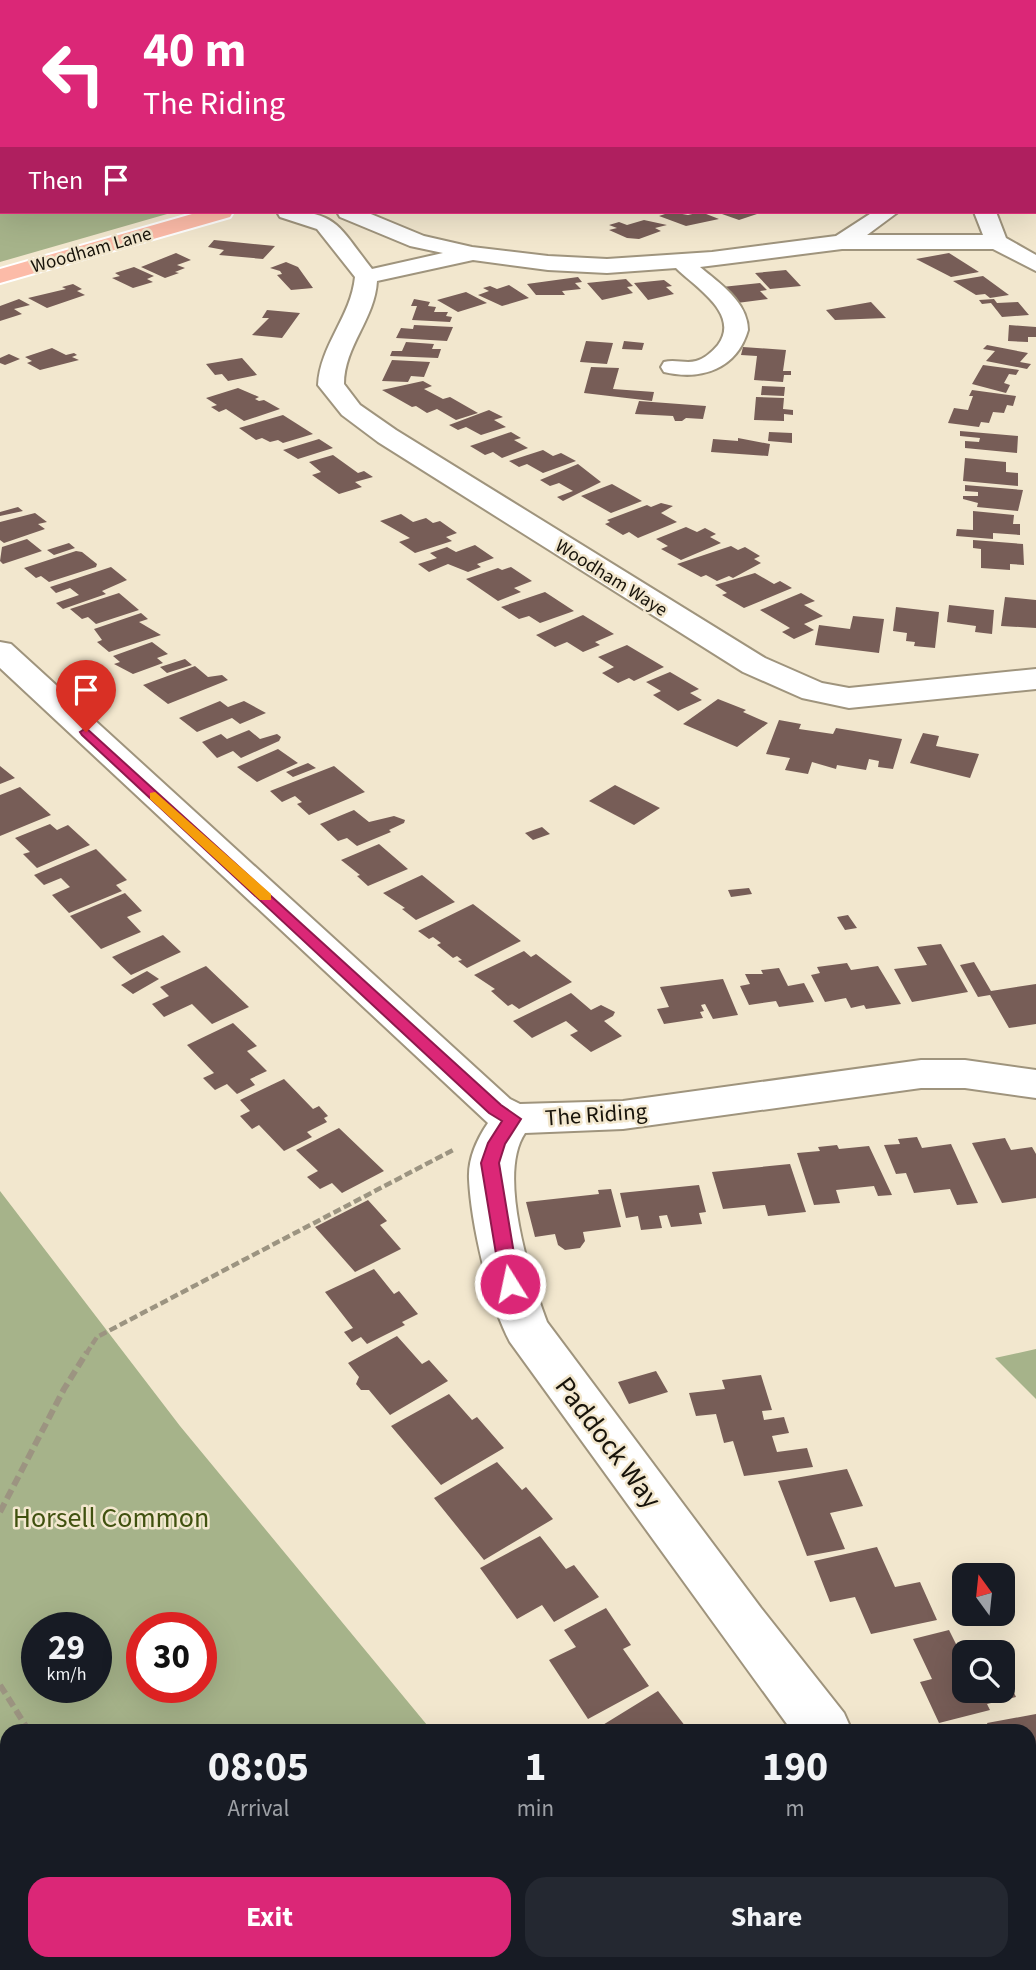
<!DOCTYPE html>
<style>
:root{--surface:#171b24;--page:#242831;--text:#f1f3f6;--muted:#9ea1a6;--accent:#db2777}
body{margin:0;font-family:"Source Sans 3",sans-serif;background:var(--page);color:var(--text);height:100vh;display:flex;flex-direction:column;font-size:26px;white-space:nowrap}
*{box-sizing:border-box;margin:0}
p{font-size:23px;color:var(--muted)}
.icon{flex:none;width:38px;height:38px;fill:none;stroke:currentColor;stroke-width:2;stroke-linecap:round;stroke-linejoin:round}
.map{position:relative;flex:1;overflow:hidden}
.details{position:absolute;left:0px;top:1724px;width:1036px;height:247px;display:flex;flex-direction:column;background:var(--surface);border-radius:21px 21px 0 0;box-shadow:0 7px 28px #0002}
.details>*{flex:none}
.banner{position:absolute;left:0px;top:0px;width:1036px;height:214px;box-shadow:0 7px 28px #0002;background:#db2777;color:#fff;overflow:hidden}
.needle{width:46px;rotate:345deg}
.buttons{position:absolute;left:952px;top:1563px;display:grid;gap:14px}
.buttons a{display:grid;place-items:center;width:63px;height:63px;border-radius:14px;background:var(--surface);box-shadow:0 7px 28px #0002;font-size:35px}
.speed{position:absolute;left:21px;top:1612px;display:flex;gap:14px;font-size:35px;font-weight:700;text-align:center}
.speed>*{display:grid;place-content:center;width:91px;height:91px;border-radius:50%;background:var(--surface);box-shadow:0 7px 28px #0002;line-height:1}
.speed small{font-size:18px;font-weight:400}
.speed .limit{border:10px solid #d22;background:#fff;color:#111}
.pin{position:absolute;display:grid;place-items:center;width:60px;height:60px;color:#fff;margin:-72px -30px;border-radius:50% 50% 50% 0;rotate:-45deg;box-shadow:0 0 7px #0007}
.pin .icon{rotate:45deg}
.me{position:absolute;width:77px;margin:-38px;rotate:350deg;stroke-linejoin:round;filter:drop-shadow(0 0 5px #0008)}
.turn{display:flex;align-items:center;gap:24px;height:147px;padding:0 28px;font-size:32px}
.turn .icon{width:91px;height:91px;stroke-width:2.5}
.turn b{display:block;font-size:49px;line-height:60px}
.then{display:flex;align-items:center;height:66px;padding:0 28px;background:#0003;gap:14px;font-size:26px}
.eta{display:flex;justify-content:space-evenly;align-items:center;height:119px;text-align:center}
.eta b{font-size:42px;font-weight:700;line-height:49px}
.cta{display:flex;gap:14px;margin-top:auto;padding:14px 28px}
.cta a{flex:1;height:80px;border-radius:21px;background:var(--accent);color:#fff;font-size:28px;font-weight:700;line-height:80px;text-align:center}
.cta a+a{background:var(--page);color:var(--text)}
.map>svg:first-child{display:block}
.green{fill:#bdc8a9}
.forest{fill:#a6b38a;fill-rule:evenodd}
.building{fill:#775d57}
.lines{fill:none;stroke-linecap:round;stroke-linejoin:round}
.minor-casing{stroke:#9f947d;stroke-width:4}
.major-casing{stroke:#fff;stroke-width:4}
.path-far1{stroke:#9c9481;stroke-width:4.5;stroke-dasharray:8 3.5;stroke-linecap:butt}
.path{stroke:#9c9481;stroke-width:6;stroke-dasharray:10 5;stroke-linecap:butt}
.minor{fill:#fff;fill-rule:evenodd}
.major{fill:#fcbba8;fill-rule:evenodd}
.route{fill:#db2777;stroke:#8e194d;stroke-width:2}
.slow{fill:#f59e0b}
.labels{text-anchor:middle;stroke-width:5;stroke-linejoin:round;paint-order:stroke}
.far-street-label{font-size:19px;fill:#18140b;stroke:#f2e7ce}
.street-label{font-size:23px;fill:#18140b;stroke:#f2e7ce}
.near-street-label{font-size:28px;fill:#18140b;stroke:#f2e7ce}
.near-park-label{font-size:28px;fill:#40510f;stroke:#f2e7ce}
</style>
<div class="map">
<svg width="1036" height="1970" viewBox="0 0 1036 1970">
<rect width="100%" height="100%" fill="#f2e7ce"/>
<path class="green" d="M0,0H477L2,2L0,104Z"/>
<path class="forest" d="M477,0H906L469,2Z
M0,170L2,212H174L0,262Z
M0,1191L180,1426L432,1731H7V1964H625L630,1970H0ZM37,1628H96V1687H37ZM142,1628H201V1687H142Z
M1036,1349V1399L995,1358Z"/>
<path class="building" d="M671,212L688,215L701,212L719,219L686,226L659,216Z
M728,212H763L739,220L722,214Z
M644,220L667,225L655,228L661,231L639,239L627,238L609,230L617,228L609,225L619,222L627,225Z
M214,240L275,246L263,259L219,255L224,250L208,247Z
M176,253L191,260L177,265L185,268L175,272L179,273L165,278L141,267Z
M949,253L979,272L951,277L916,259Z
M286,262L298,267L313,288L291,290L277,275L282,274L280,271L270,268Z
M134,267L154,276L147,279L153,282L133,288L112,278L120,276L115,273Z
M786,270L801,286L770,289L755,273Z
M983,276L1009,295L990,298L985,294L976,295L953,281Z
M578,277L582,282L575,283L581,289L562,291L565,295H536L527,284Z
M626,279L633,286L627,287L633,293L602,300L587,283Z
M664,280L672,286L666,287L674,294L648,300L634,283Z
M760,283L767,290L760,291L768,299L737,303L722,287Z
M73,284L82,289L77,291L85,295L47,308L28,298L66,289L62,287Z
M509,285L529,298L502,306L478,295L489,291L483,288L490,286L497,289Z
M466,292L487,303L458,312L437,300Z
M19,299L30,305L14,309L22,314L0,321V306Z
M414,299L430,302L428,306L436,307L434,312H448L446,316L452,317L450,322L412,320L417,306H411Z
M994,299L997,303L1018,302L1029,315L1002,317L991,303L982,304L979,300Z
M871,302L886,318L835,320L826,310Z
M267,310L300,313L282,338L252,335L269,318H262Z
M414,325L453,327L447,341L396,338L401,328L413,329Z
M1009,325L1036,327V337H1028V342L1008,341Z
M586,341L613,343L607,364L580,362Z
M624,341L644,343L642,350L622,349Z
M406,342L434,344L432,349H441L438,358L390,356L392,351H402Z
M987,345L1028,353L1020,362L1031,364L1027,369L986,361L995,351L983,349Z
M743,347L786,350L783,371H791V375H784L783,382L754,380L757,356L741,355Z
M52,348L66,355L74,353L77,355L72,357L79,360L40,370L27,363L32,361L25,357Z
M9,354L20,359L5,365L0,363V358Z
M242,358L257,375L228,381L222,374L215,375L206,364Z
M392,360L430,362L424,377L411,376L408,382L382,381Z
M983,365L1019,370L1016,375L1009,374L1004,383L1010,385L1006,393L972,384Z
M591,367L619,368L613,389L654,392L652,401L584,393Z
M423,381L432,386L424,389L443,399L450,397L478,413L456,420L437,409L427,413L416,406L412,407L382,390Z
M762,386L785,387L784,396L761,395Z
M238,388L259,397L255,399L259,401L264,400L280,409L244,421L226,409L219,412L211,407L217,405L206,398Z
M972,390L1016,396L1013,406L1007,405L1004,413L993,412L989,423L981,422L979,427L948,423L954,408L968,410L973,396H969Z
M756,397L784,398L783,409L793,410V415L784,414V421L754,420Z
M639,401L706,406L703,419L686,418L682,421H675L673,416L635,414Z
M489,410L503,417L494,420L506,427L481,435L466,427L458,430L449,425Z
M283,415L313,434L283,443L278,440L270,442L262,438L256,440L239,428Z
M960,431L1018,436L1017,453L965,448V441L979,442L980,438L960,436Z
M511,432L521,438L514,440L528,448L502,458L493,452L485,455L470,446Z
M769,432L792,433V443L768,441Z
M738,438L770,444L768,456L711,452L713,439L738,441Z
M319,439L333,448L298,459L283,450Z
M543,450L553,456L561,453L576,461L543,473L527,464L519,467L509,461Z
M333,455L358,473L364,471L373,477L355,482L362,487L339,494L312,475L321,472L309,462Z
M965,458L1006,462V472L1018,473V486L963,481Z
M578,464L601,482L563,501L557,497L573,491L559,483L550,486L540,480Z
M612,484L642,501L611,513L581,496Z
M965,485L1023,490L1018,511L977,507L978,503L963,499V496H978V492L965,491Z
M661,503L673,506L661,513L677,522L638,538L629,532L623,535L605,524L610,522L607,520L647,505L651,507Z
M18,507L23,511L0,516V512Z
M973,511L1014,515L1013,524H1020V535L993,533V539L956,536L957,529L973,530Z
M35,513L47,522L38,524L45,529L4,543L0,540V522Z
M401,514L413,522L426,518L433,523L440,521L457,533L446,537L452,541L415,553L399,542L410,538L380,521Z
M686,527L697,532L705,528L716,534L710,537L721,543L681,560L661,549L668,546L656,539Z
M27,539L42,551L3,564L0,561L2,547Z
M973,540L1023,544L1024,565L1010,564V570L981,568V549L973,548Z
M69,543L75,548L54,555L47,550Z
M475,545L494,558L477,564L481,567L468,572L448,564L429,572L418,564L437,558L430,553L447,547L456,552Z
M731,546L738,550L745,547L760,556L754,559L761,563L733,578L729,576L717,581L706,575L701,577L677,564Z
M76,551L82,552L97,564L96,567L49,582L41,576L36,578L24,568Z
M111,567L127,580L102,591L106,594L63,609L56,603L79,595L70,588L56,593L50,587Z
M511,567L532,581L514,588L521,592L498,601L466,579L498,568L502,570Z
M755,573L774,584L780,581L792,588L744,608L722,595L727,593L715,585Z
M545,592L574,611L540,623L529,616L519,619L501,607Z
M119,593L139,610L96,624L88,617L82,619L70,609Z
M801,593L815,601L804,605L823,616L804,624L814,630L794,639L782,632L790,628L760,610Z
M1005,597L1036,600V628L1001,626Z
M949,605L994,610L992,634L975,632L976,626L947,622Z
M896,607L939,612L935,648L914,646L915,642L906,641L907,633L893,631Z
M141,613L148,619L139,622L161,635L109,652L97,642L102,640L94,629Z
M583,615L614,634L595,642L600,645L583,652L567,642L555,647L536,635Z
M853,616L884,619L879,653L815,645L819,625L850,629Z
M152,642L168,654L157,658L163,663L133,674L114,664L120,662L113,656Z
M627,645L664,667L634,681L629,678L618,683L602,673L614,667L598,657Z
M185,659L192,665L167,673L160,667Z
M195,666L208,677L222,675L228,680L168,704L143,685Z
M670,672L699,689L690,693L702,700L678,711L653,695L661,691L646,682Z
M718,699L746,710L743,712L768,723L737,747L683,724Z
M220,701L228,707L244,701L266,713L240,724L232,718L197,732L179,718Z
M779,720L801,724L799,729L833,734L836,728L902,739L893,769L878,767L879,761L869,759L866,770L837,765L836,769L812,762L808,774L785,770L790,758L766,754Z
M249,730L260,739L277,734L281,737L279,741L241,758L233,751L217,758L202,742L221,734L227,739Z
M923,733L939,736L936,746L979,754L970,778L910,763Z
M278,749L298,763L257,782L237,767Z
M308,763L316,768L293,777L286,772Z
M0,766L15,778L0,784Z
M334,766L365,792L309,815L297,804L302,802L295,796L282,802L270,791Z
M615,785L660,808L634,825L589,801Z
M20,787L51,815L0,836V795Z
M354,810L369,822L394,816L405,820L404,823L389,830L391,832L357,846L347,838L338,841L320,824Z
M50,824L57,830L68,825L90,845L37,868L23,854L30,852L15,838Z
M542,827L550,834L533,840L525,833Z
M379,844L408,869L368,886L357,876L360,875L341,860Z
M96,849L127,880L116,885L122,891L69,913L52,895L70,887L61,878L44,885L34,875Z
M422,875L455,902L416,920L402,909L405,908L383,893Z
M749,888L752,894L731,897L728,890Z
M125,893L142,911L127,917L141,932L101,949L70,916Z
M473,904L521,941L467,968L458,961L462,960L457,956L453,958L437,945L441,943L433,937L429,939L418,931Z
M848,915L857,928L845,930L837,917Z
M163,935L181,952L131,975L112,957Z
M941,944L968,992L912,1002L894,969L927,965L917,947Z
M524,951L531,957L536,954L572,982L519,1009L512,1004L508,1006L491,991L495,989L474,975Z
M974,962L991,991L1036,984V1024L1009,1028L990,995L978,997L960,965Z
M847,963L851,970L878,966L901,1004L866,1009L864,1005L851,1008L846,998L825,1002L811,975L820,973L817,967Z
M206,966L249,1007L212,1024L192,1004L164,1017L152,1004L169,996L160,987Z
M779,968L788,986L804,983L814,1002L779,1007L776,1001L749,1005L740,986L750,984L745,974H763L761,970Z
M147,971L159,979L133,994L121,985Z
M723,979L738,1015L713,1019L705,1004L701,1005L704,1011L700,1012L703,1018L664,1024L657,1009L669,1007L660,987Z
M571,993L591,1010L601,1005L615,1012L613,1016L604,1021L622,1036L591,1052L570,1035L578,1031L566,1021L532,1038L513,1021Z
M233,1023L257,1046L247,1051L267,1071L250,1079L255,1085L237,1094L227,1084L215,1090L203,1078L214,1073L187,1045Z
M284,1079L313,1109L319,1106L328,1116L324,1118L327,1122L307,1132L312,1137L284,1151L259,1125L252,1129L240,1116L250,1111L240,1100Z
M339,1128L384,1171L342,1193L332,1183L320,1189L307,1177L318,1171L296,1150Z
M917,1137L922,1148L951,1144L978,1203L957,1205L950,1189L914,1193L906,1173L896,1174L884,1145L900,1144L898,1139Z
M1005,1138L1011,1150L1032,1147L1036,1154V1198L1002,1203L972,1143Z
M837,1145L839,1149L869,1146L892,1195L878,1196L874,1186L836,1190L840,1203L814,1205L797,1153L820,1151L818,1147Z
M790,1164L806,1212L768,1216L765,1205L723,1209L712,1172Z
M699,1185L706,1212L699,1213L702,1224L671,1227L667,1215L659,1216L662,1228L641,1230L638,1216L626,1218L620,1193Z
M611,1189L621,1227L583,1232L585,1241L580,1248L565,1250L558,1245L555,1234L535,1237L526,1202L599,1194L598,1190Z
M368,1200L387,1221L380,1225L401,1249L355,1272L315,1227Z
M374,1269L394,1294L399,1291L418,1314L402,1322L405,1325L367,1344L361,1337L352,1342L344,1332L353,1328L325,1292Z
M397,1336L422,1364L429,1360L448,1381L390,1415L369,1390H361L356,1384L359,1377L348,1363Z
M656,1371L668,1392L629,1404L618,1382Z
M761,1375L772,1410L762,1411L764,1420L784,1417L789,1433L772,1436L777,1452L807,1448L813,1467L744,1476L733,1441L724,1443L716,1414L696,1416L689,1393L725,1389L722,1380Z
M449,1394L472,1420L477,1417L504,1448L441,1485L391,1426Z
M497,1462L522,1490L526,1487L553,1519L484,1560L434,1498Z
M847,1469L863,1506L830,1513L845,1549L807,1556L778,1481Z
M540,1536L566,1569L574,1565L599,1597L554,1622L542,1605L517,1619L480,1568Z
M877,1547L895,1587L920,1582L937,1620L871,1634L855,1597L830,1602L814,1561Z
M606,1608L631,1645L623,1649L649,1686L588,1719L549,1660L576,1647L564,1630Z
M949,1630L958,1648L983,1642L984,1646L997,1643L1001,1652H964V1690H1003V1669L1016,1697L987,1704L990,1710L939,1723L920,1682L932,1679L913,1639Z
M658,1691L689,1731H593Z
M1036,1714V1758L1029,1759V1731H990L987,1723Z
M1036,1942V1970H1010L1019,1964H1029V1947Z
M718,1964H831L838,1970H725Z"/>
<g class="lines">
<g class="minor-casing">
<path id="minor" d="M277,212C337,209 338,226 372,269L443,253L410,246L340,217L337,212H366L424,236L472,247L548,256L607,259L712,252L836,236L873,212H898L867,235H983L974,212H996L1006,238L1036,255V271L993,249H842L700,267C719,283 748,302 748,330C737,369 701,381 664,372L661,367L664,362C675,359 686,364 696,361C704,359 713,351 718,345C741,314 695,287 676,268L607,273L548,270L473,260L377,281C375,319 344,346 344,384L360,405L396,430L765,658L822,683L849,688L1036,669V689L849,708L802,698L743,672L378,442L342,415L318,385C320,345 351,317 355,277L317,229L280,217Z
M0,642L11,644L510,1099L520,1104L623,1101L921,1060H965L1036,1070V1098L965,1088H921L623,1129L525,1133C497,1174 530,1277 547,1322L761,1608L844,1713L852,1731H792L510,1342C489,1303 471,1223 469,1179C468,1159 477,1139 488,1123L0,668Z"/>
</g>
<g class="major-casing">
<path id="major" d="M934,0H954L933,2Z
M199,212H233L230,217L0,283V269Z"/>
</g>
<path class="path-far1" d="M86,1354L97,1337L453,1150"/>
<path class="path" d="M0,1512L64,1389L87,1352
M0,1685L29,1731
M179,1964L183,1970"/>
<use href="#minor" class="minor"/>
<use href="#major" class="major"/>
</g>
<path class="route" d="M86,728L501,1105L521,1119L505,1144L499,1163L519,1284L517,1289H504L501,1284L481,1163L488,1143L502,1121L489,1113L82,735L80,732Z"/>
<path class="slow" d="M155,792L271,894V900H260L150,799V793Z"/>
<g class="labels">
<g class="far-street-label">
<text transform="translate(91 249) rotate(-16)" y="7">Woodham Lane</text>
<text transform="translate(612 577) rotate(32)" y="7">Woodham Waye</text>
</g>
<g class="street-label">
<text transform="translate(596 1114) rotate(-4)" y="8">The Riding</text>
</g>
<g class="near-street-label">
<text transform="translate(609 1442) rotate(53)" y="10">Paddock Way</text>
</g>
<g class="near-park-label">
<text x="111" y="1527">Horsell Common</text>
</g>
</g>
</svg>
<div class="buttons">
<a><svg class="needle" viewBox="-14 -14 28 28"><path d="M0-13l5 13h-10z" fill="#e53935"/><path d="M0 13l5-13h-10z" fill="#9ea1a6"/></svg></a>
<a><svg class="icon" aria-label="search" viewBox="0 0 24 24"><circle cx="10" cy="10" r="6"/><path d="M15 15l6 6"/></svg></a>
</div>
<div class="speed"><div>29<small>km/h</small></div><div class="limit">30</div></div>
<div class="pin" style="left:86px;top:732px;background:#d93025"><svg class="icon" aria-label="arrive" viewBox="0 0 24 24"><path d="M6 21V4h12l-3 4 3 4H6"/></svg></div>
<svg class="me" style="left:510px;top:1284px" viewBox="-20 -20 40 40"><circle r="17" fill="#db2777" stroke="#fff" stroke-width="3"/><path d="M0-11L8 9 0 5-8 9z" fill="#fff"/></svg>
<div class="banner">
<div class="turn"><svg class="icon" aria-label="left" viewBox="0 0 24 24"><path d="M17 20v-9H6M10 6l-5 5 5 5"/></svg><div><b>40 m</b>The Riding</div></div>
<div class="then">Then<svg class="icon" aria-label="arrive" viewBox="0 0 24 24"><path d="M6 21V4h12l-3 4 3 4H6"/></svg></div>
</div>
<section class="details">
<div class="eta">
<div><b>08:05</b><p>Arrival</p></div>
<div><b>1</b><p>min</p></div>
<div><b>190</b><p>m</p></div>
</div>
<div class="cta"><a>Exit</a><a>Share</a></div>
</section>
</div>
